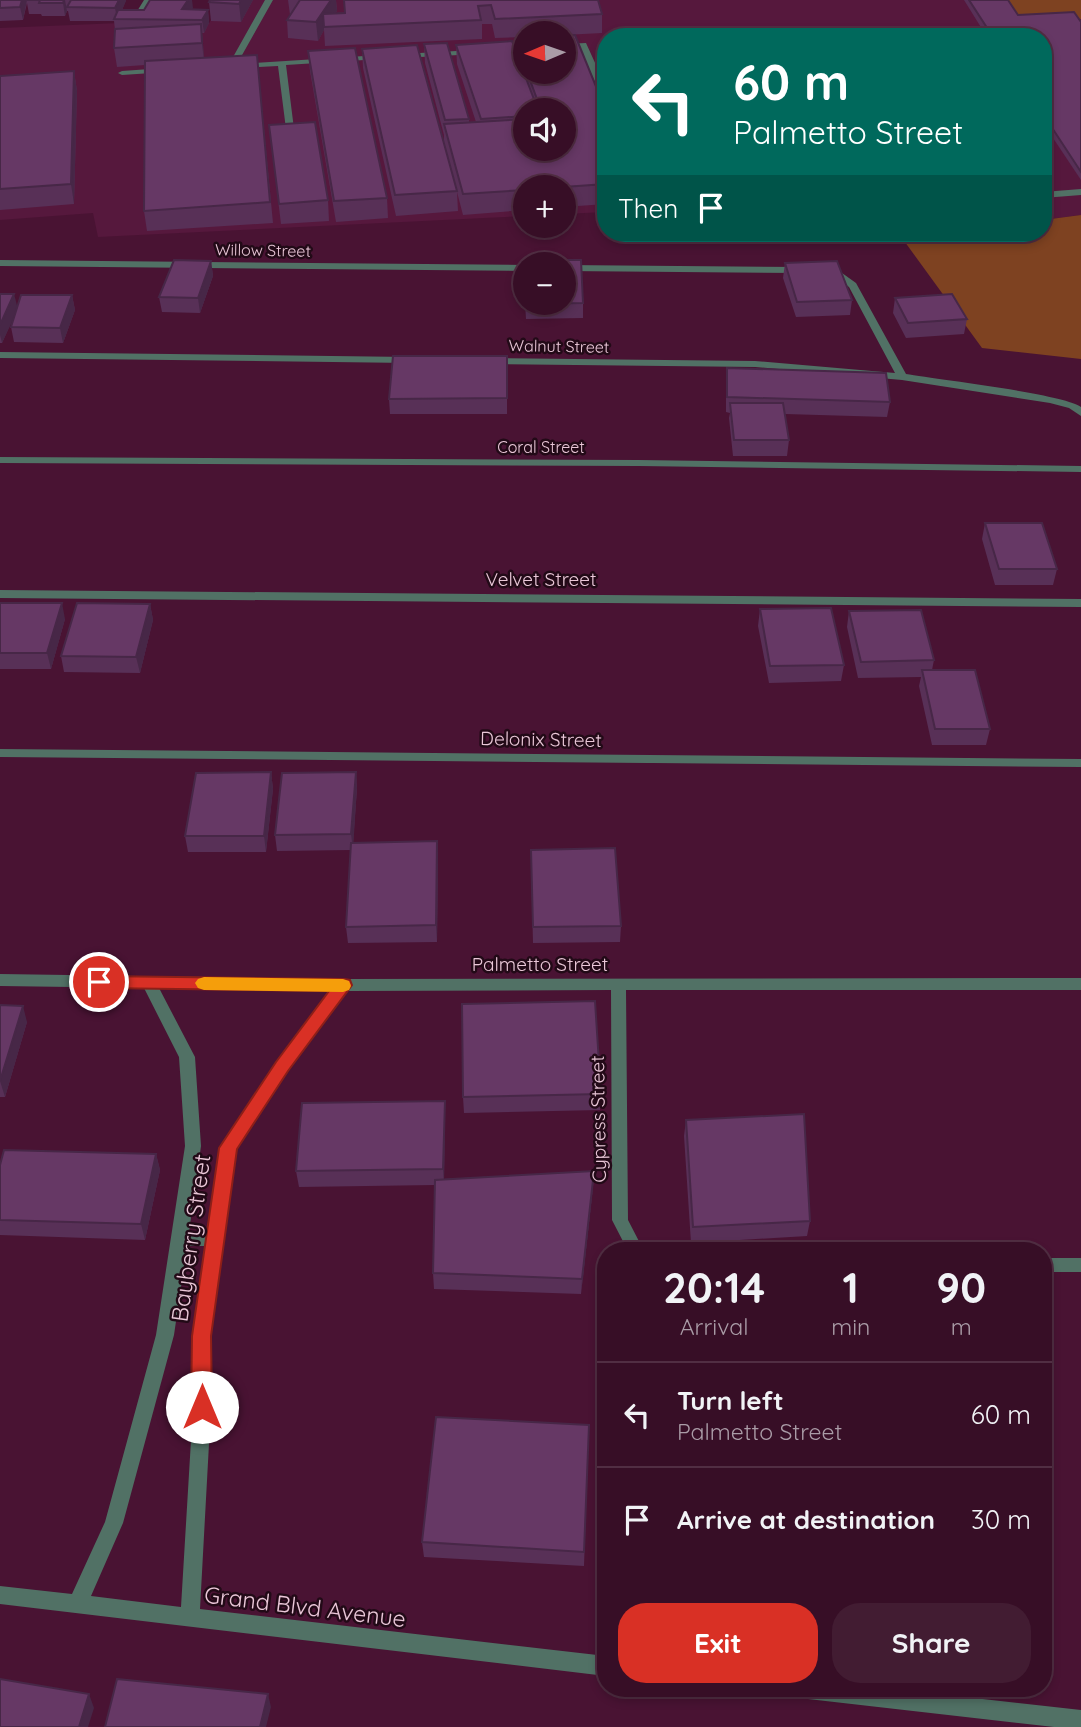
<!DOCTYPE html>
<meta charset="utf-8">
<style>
:root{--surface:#370e26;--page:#421c32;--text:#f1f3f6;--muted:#aa9ca7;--line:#512e43;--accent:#d93025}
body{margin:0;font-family:Quicksand,sans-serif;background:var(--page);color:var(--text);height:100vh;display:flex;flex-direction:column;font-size:26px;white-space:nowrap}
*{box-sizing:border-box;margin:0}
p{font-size:23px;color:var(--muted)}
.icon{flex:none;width:38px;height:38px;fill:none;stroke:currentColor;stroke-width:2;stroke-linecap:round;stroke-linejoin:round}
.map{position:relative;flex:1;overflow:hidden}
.sheet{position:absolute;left:597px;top:1242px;width:455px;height:455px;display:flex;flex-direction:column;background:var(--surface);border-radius:28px;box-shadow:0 4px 10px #0003,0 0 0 2px var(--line)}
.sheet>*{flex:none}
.guide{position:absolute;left:597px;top:28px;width:455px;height:214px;border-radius:28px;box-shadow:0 4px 10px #0003,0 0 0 2px var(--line);background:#00695c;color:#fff;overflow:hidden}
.needle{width:46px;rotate:268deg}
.tools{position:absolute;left:513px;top:21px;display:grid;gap:14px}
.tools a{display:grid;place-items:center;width:63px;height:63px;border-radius:50%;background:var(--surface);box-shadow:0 4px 10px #0003,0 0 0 2px var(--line);font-size:35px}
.pin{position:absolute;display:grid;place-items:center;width:60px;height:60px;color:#fff;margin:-30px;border:4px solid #fff;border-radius:50%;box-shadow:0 2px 7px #0007}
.me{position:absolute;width:77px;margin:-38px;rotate:0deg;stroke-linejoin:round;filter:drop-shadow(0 0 5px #0008)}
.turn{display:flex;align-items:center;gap:24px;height:147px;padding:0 21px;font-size:32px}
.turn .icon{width:91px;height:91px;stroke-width:2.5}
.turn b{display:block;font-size:49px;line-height:60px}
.then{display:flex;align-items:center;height:66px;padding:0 21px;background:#0003;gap:14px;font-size:26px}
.eta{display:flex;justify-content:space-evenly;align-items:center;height:119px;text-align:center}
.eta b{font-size:42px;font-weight:800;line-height:49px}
.button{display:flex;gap:14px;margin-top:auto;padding:14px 21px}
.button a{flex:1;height:80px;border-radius:28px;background:var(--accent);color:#fff;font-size:28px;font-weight:800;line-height:80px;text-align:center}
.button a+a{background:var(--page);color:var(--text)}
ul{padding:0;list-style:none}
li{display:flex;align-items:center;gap:21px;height:105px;padding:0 21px;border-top:2px solid var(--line)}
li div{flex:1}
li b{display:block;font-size:26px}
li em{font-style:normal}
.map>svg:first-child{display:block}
.built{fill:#56183d;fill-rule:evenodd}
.green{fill:#7e4221}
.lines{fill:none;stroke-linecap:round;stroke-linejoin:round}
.service{fill:#517165;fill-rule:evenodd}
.minor{fill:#517165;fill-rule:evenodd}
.wall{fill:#583057;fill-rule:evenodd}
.shaded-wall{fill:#472747}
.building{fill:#663865;stroke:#472747;stroke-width:2}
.route{fill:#d93025;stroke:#8d1f18;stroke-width:2}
.slow{fill:#f59e0b}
.labels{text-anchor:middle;stroke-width:5;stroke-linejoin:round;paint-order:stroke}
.far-street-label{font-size:16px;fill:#eac7d8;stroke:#220a17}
.street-label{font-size:19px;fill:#eac7d8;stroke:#220a17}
.near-street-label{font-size:23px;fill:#eac7d8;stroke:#220a17}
</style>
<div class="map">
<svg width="1081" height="1727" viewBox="0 0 1081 1727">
<rect width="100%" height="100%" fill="#491333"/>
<path class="built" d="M223,0H1003L1017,22L1081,19V215L1043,220V37H606L605,212L564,214V187H525V216L98,237L93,213L0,220V28L120,23L203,33ZM525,33H564V72H525ZM525,110H564V149H525Z
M824,233H943L885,240Z"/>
<path class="green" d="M1003,0H1081V19L1017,22Z
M1081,215V359L982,348L902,238L943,233H1043V220Z"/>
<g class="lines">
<path class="service" d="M265,0H273L237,64L380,55L384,57L380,59L286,65L294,129L290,132L286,129L278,66L240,68L236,66L232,68L228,66Z
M586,43L606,87L605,91L598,89L580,48H564V44Z
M475,50H478V54L401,58L397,56L401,54Z
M164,68L168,70L167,72L122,75L118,73L122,71Z
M1081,189V195L1043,198V192Z"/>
<path class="minor" d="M144,0H152L138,23H132L131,21Z
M0,260L525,265V271L0,266Z
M564,265L800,267L805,270L800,273L564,271Z
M827,269L842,273L856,283L906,374C935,379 1065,394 1081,407V416L1069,408L1050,403L902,380L755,367L490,364L485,361L490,358L755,361L895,373L849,287L836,277L824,274V270Z
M0,352L410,357L415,360L410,363L0,358Z
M0,457L639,460L1081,466V472L639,466L0,463Z
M0,590L1081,599V607L0,598Z
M0,749L1081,759V767L0,757Z
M0,974L344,979L1081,978V990H626L628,1220L644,1251H628L612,1220L611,990L348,991L287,1070L236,1149L210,1336L211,1407L200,1609L606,1656V1676L0,1604V1586L72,1594L105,1522L156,1335L185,1146L179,1057L144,988L0,986ZM159,988L332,990L277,1062L222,1143L208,1232H189L201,1146L195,1057ZM187,1246H206L192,1336L193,1407L181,1607L91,1596L123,1523L174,1335Z
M1043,1258H1081V1272H1043Z
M798,1689H894L1081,1710V1727H1054L808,1699L801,1696Z"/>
</g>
<path class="wall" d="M0,0H126L122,10H144L150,0H192V9L208,10L209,23L204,33H202L204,58L257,55L273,223L147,231L144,211L145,65L117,67L114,48L115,30L114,21H70L68,11H67L65,16H42L41,14H29L27,3L23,20L0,21Z
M210,0H253L241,22L211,21L209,2Z
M288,0H336L337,11L335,13L598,0L602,14V33L564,35V33H525V37L495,38L492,24H482V39L325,46L324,30L318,41L288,38L287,20L290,15Z
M964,0H1008L1018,15L1081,22V180L1043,123V37H987Z
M516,38H525V72H564L606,111V204L564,207V187H525V210L463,215L457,192L458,211L396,216L363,68L362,49L444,144V135L425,63L424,44L469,119V122H476L457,64L456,45L516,52ZM525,110H564L525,149Z
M308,51L387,198L388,218L336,222L310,71Z
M74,71L77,91L74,204L0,210V76Z
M269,125L328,200L329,221L281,224Z
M211,261L213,276L200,313L162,312L159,297Z
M785,263L852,300L850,315L796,317L783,278Z
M0,294L17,307L72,295L75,310L63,343L14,342L11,327L14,316L2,343H0Z
M895,298L967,319L964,334L906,338L893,313Z
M525,303H583V318L526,319Z
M507,356V414H390L389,399Z
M727,368L890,402L887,417L785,414L789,440L787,456H733L729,418L730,413L726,412V383Z
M985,523L1057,569L1053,585H995L982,539Z
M0,603L65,619L51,669H0Z
M150,604L153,620L140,673L64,672L61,656Z
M760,609L844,665L841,681L769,683L758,626Z
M849,611L934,660L932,670L990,729L986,745H932L919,686L921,677L858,678L847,627Z
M271,772L273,789L266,852H188L185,836Z
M356,772L357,788L353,843L437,841L438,858L437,942L348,943L346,927L351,850L277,851L275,835Z
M531,866L621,926L620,942L533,943Z
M0,1005L27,1022L5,1097H0Z
M601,1094L600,1110L464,1113L463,1097Z
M445,1101V1117L444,1179L594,1171L593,1187L581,1294L434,1289L433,1273L435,1185L299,1187L296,1171Z
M686,1120L810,1221L807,1236L691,1243L684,1136Z
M156,1154L160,1170L145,1240L0,1235V1165Z
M589,1425L584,1566L424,1557L422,1542Z"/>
<path class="shaded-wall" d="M22,0H27L23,20L20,7Z
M64,0H65L67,11L65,16L63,3Z
M119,0H126V1L118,19H117L115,8Z
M188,0H192L193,8L185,20L182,9Z
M241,0H253L241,22L239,4Z
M331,0H336L337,11L327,27H324V30L318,41L316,22Z
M208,10L209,23L204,33L202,20Z
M201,24L203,43L204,62L202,43Z
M74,71L77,91L74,204L71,184Z
M211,261L213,276L200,313L198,298Z
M14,294L18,309L2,343L0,335V325Z
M72,295L75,310L63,343L60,328Z
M62,603L65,619L51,669L47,653Z
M150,604L153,620L140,673L136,657Z
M271,772L273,789L266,852L264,836Z
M356,772L357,788L353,850L351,834Z
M437,841L438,858L437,942L436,925Z
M23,1006L27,1022L5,1097L0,1081Z
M445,1101V1117L444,1185L443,1169Z
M156,1154L160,1170L145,1240L141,1224Z
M594,1171L593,1187L581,1294L582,1279Z
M89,1694L94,1708L88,1727H79Z
M268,1694L271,1707L266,1727H260Z"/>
<path class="building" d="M0,0H22L20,7L0,8Z
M27,0H64L63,3H39L40,0Z
M71,0H119L115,8L67,7Z
M150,0H188L182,9L208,10L202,20L114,19L118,10H144Z
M210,0H241L239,4L209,2Z
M300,0H331L316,22L287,20Z
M344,0H598L602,14L495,19L491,5L478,6L481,20L324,27L323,14L345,13Z
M969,0H1008L1018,15L1074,12L1081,22V172L1043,114V37H993Z
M201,24L202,43L114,48L115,29Z
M575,35L606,111V184L563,187H525V190L463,194L444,124L525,119V149H564V110H541L527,72H564V36Z
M516,38H525V65Z
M512,41L538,110H525V116L481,119L456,45Z
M447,43L469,119L445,120L424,44Z
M417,45L457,191L395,195L362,49Z
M355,48L387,198L334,201L308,51Z
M257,55L270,202L144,211L145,61Z
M74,71L71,184L0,189V76Z
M315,122L328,200L279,204L269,125Z
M174,260L211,261L198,298L159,297Z
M524,260H581L583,303L526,304V303H564V264H525V282Z
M837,261L852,300L797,302L785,263Z
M0,294H14L0,325Z
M952,294L967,319L908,323L895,298Z
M21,295H72L60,328L11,327Z
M393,356H507V398L389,399Z
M727,368L886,373L890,402L727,397Z
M730,403H783L789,440H734Z
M985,523H1042L1057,569H999Z
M0,603H62L47,653H0Z
M77,603L150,604L136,657L61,656Z
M831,608L844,665L770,666L760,609Z
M921,610L934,660L861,662L849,611Z
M922,670H975L990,729H935Z
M271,772L264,836H185L196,773Z
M356,772L351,834L275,835L282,773Z
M437,841L436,925L346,927L351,843Z
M615,848L621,926L533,927L531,850Z
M595,1001L601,1094L463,1097L462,1004Z
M0,1005L23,1006L0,1081Z
M445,1101L443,1169L296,1171L302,1103Z
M804,1114L810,1221L693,1227L686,1120Z
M4,1150L156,1154L141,1224L0,1220V1165Z
M594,1171L582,1279L433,1273L435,1180Z
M436,1417L589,1425L584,1552L422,1542Z
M0,1679L89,1694L79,1727H0Z
M117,1679L268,1694L260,1727H105Z"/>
<path class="route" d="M99,976L344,979L350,980L352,985L288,1071L237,1149L211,1336L212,1407L209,1414L202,1417L194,1414L191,1407L192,1336L219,1148L276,1062L329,991L99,988L91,982Z"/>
<path class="slow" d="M204,977L343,979L349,981L351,986L349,990L343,992L204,990L198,988L195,983L198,979Z"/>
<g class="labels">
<g class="far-street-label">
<text transform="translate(263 250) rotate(1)" y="6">Willow Street</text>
<text transform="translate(559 346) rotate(1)" y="6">Walnut Street</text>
<text x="541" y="453">Coral Street</text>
</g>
<g class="street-label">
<text x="541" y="586">Velvet Street</text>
<text transform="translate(541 739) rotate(1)" y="7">Delonix Street</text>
<text x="540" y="971">Palmetto Street</text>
<text transform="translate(598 1119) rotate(-91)" y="7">Cypress Street</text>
</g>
<g class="near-street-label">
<text transform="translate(191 1238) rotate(-82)" y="8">Bayberry Street</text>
<text transform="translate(305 1607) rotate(7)" y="8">Grand Blvd Avenue</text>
</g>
</g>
</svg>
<div class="tools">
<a><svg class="needle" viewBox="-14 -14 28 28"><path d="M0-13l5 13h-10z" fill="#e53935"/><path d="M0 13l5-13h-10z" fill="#aa9ca7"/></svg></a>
<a><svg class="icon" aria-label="sound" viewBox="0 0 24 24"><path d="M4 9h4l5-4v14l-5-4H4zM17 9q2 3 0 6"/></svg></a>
<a>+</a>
<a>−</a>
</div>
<div class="pin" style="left:99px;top:982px;background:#d93025"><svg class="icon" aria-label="arrive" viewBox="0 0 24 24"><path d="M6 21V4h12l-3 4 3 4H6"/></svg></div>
<svg class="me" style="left:202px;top:1407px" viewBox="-20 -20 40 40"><circle r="19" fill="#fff"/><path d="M0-13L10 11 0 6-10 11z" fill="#d93025"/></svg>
<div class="guide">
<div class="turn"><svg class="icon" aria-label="left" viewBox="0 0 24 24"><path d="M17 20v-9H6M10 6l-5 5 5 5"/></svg><div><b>60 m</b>Palmetto Street</div></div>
<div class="then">Then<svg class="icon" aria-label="arrive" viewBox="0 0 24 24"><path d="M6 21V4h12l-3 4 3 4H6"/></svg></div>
</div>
<section class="sheet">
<div class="eta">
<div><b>20:14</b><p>Arrival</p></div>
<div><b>1</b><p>min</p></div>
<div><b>90</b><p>m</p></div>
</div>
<ul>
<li><svg class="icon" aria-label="left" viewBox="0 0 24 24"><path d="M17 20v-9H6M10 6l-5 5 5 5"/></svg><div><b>Turn left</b><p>Palmetto Street</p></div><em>60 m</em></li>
<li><svg class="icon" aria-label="arrive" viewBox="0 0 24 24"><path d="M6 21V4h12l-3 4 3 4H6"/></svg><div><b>Arrive at destination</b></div><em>30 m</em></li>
</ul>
<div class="button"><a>Exit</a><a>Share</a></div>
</section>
</div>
